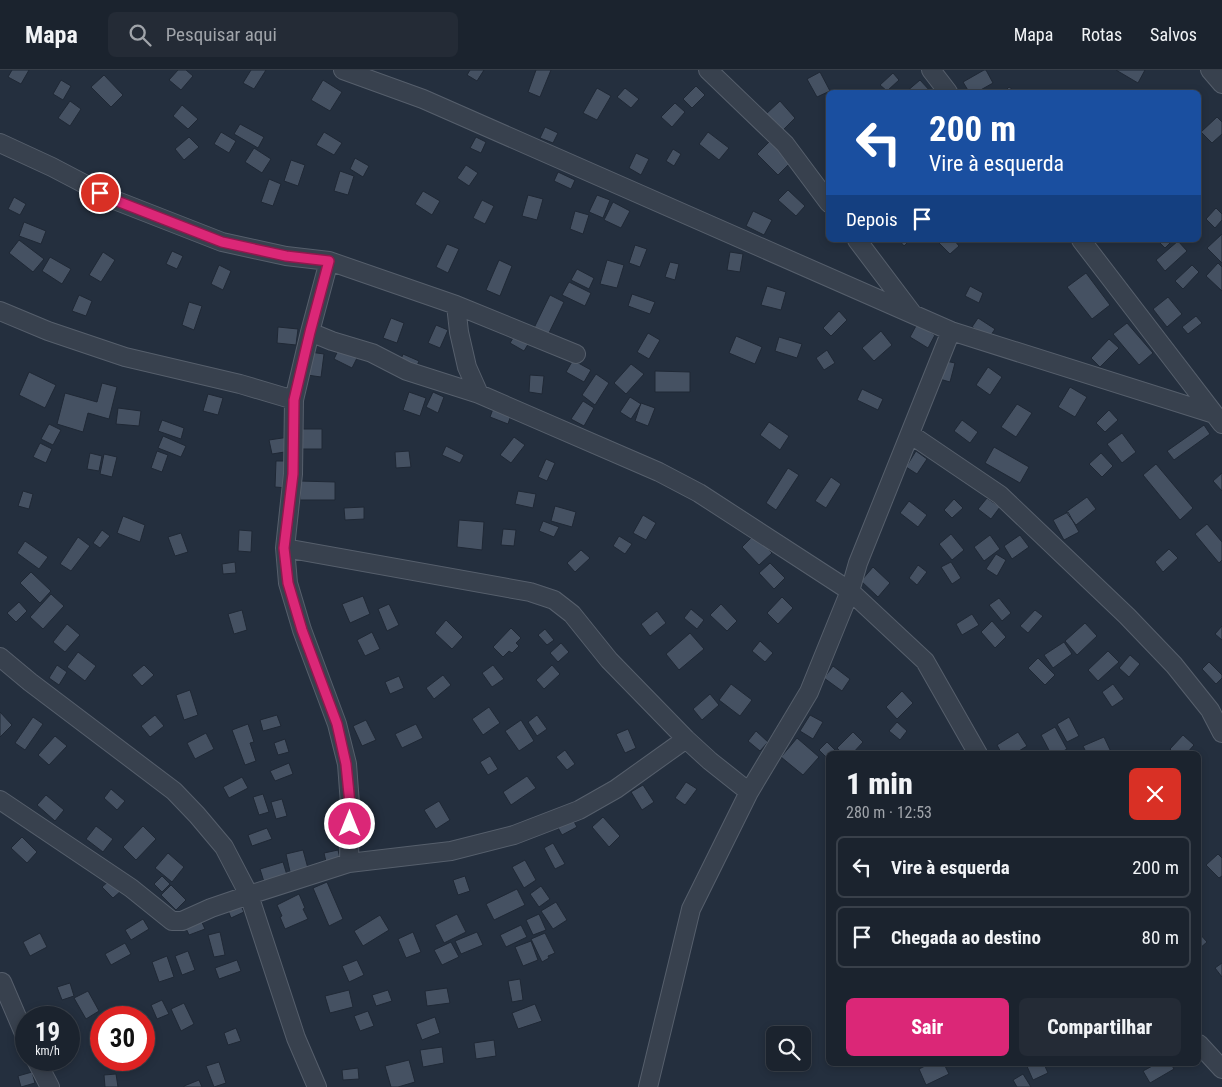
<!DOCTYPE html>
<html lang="pt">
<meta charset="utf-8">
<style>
:root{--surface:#1b232e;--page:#242b36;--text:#f1f3f6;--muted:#a0a4aa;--line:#39404a;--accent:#db2777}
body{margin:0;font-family:"Roboto Condensed",sans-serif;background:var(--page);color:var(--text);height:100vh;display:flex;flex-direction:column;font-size:19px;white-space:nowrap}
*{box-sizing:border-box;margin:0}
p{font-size:16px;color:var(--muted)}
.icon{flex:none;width:28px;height:28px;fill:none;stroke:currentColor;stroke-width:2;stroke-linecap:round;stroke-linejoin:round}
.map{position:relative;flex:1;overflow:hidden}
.sheet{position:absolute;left:826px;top:681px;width:375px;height:315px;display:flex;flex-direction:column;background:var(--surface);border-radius:8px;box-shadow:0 2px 8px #0003,0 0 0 1px var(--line)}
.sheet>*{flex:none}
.top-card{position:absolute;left:826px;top:20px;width:375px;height:152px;border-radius:8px;box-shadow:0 2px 8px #0003,0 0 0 1px var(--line);background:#1a4fa0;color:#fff;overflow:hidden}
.controls{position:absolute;left:766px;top:956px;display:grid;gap:10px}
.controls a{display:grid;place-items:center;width:45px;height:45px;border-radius:8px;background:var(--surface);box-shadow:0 2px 8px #0003,0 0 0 1px var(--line);font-size:25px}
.speed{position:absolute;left:15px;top:936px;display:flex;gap:10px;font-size:25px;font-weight:700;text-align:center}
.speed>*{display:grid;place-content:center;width:65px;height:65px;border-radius:50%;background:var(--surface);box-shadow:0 2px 8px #0003,0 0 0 1px var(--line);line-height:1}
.speed small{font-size:12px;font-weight:400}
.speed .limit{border:8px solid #d22;background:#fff;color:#111}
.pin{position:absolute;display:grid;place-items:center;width:42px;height:42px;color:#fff;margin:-21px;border:2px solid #fff;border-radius:50%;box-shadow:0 1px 5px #0007}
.me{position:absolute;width:55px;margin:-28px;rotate:0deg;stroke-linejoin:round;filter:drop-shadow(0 0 4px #0008)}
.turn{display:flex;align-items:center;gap:18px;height:105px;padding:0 20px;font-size:22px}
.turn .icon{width:65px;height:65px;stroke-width:2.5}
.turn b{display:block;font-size:35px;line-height:42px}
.then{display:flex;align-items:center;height:48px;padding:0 20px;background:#0003;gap:10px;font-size:19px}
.round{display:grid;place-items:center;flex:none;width:52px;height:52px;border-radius:8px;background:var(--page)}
.overview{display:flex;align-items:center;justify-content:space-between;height:85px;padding:0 20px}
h1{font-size:30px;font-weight:800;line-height:38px}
.primary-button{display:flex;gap:10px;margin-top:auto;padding:10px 20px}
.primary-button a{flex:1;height:58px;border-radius:8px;background:var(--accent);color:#fff;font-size:20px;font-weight:800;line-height:58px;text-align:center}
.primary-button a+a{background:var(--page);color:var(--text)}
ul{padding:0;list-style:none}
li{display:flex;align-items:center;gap:15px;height:62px;margin:0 10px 8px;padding:0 10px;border:2px solid var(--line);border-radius:8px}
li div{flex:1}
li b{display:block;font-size:19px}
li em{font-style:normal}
header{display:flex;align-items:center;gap:30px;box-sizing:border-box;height:70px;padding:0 25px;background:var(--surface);border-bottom:1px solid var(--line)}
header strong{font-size:24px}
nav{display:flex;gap:28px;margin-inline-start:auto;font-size:18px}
.search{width:350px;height:45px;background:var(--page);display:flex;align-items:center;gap:12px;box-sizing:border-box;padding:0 18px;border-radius:8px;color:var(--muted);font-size:19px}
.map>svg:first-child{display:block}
.building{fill:#455162;stroke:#1f2835}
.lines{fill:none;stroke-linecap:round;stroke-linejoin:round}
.minor-casing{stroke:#565f6c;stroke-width:20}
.minor{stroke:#38414e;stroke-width:18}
.route-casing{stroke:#8e194d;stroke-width:12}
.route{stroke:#db2777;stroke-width:9}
</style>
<header>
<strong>Mapa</strong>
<div class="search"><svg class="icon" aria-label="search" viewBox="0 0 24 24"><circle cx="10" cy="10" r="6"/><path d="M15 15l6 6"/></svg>Pesquisar aqui</div>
<nav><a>Mapa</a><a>Rotas</a><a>Salvos</a></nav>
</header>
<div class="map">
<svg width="1222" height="1017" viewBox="0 0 1222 1017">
<rect width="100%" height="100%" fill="#242f3e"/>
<path class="building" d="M12,0H29L21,14L8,7Z
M178,0H186L193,6L181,20L169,10Z
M251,0H266L254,19L243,13Z
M470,0H484L477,11L467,5Z
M536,0H551L540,27L528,22Z
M984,0H986L993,13L977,22H969L963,12Z
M1116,0H1145L1138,13Z
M820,2L830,21L817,27L807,9Z
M893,3L899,10L887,21L880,15Z
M104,5L123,25L111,37L91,17Z
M61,10L71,16L63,30L53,24Z
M323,10L342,22L330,41L311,30Z
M920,10L931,22H906Z
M696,16L705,25L692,38L683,29Z
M1009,17L1016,22H1004Z
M597,18L611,26L597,50L583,43Z
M625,18L639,29L631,38L617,27Z
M70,31L81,39L70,56L58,48Z
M780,31L795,48L782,61L766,44Z
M675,33L685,42L672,57L661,47Z
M182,35L198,49L188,59L173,46Z
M1217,47L1222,52V64L1212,73L1201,62Z
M240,54L264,67L258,78L234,64Z
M545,57L558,63L553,73L540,68Z
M221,62L236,71L229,83L214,74Z
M324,62L342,73L334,85L316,75Z
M708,62L729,78L719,90L699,74Z
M189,67L199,77L184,90L175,79Z
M476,67L486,72L481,83L470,78Z
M770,71L791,92L778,105L757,84Z
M254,78L271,89L262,103L245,92Z
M673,79L681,84L674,96L666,91Z
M636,83L649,89L641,105L629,98Z
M355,88L369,96L363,107L350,99Z
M291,90L305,95L298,116L284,111Z
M466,95L478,103L469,116L457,108Z
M340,101L354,106L348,125L334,121Z
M558,102L575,110L571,119L554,111Z
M269,109L281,114L273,136L261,132Z
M788,120L805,136L796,146L778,130Z
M423,121L440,131L432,145L415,134Z
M528,125L543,129L537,150L522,146Z
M597,125L610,130L603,148L589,142Z
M14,127L26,134L20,145L8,139Z
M482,130L494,136L485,154L473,148Z
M613,132L630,141L621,158L604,150Z
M1216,138L1222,144V150L1215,158L1206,149Z
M575,141L589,145L583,164L570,159Z
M753,141L772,150L764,165L746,156Z
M24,152L46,161L41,174L19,166Z
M1222,164V193L1207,178Z
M19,170L44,189L33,202L9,183Z
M899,170H910L904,176Z
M940,170H954L959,176L950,184L938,172Z
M1157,170H1173L1165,178Z
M1178,171L1187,181L1165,201L1156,190Z
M447,174L459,179L448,203L436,197Z
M635,175L647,179L640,197L629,193Z
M172,181L183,186L177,199L166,194Z
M103,182L115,190L101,212L89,205Z
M730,182L743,184L740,202L727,200Z
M50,187L71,199L62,214L42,201Z
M499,190L512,196L500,226L486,220Z
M607,190L624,195L617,218L600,214Z
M670,192L679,194L675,210L665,207Z
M1218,193L1222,197V221L1206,206Z
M219,195L231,201L223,220L211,214Z
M1192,195L1199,202L1183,219L1175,211Z
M577,199L594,208L589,219L571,210Z
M1086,203L1110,235L1092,249L1067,217Z
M569,212L591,223L585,236L562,225Z
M767,216L786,222L781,240L761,235Z
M970,216L983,223L979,233L965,226Z
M632,224L655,232L650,244L628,236Z
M79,225L92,231L86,246L72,241Z
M550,225L564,232L548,265L534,258Z
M1168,227L1182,244L1167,257L1153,239Z
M189,232L202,236L194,260L182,255Z
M839,241L847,250L831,266L823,258Z
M1196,246L1202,253L1188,264L1182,257Z
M391,248L404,253L397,273L383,268Z
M978,248L995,259L989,268L972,257Z
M1127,253L1153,283L1139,295L1113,264Z
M917,254L935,265L928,278L910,267Z
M436,255L448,260L440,278L428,273Z
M278,257L298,259L296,275L277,273Z
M881,261L892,275L874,291L862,278Z
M516,263L530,271L524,281L510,273Z
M648,263L660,270L649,289L637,282Z
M736,266L762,277L755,294L729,283Z
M779,267L802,274L797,288L775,281Z
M1109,269L1119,278L1100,297L1091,288Z
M341,274L359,284L352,298L334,289Z
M827,280L835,293L824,300L816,288Z
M310,282L324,284L321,307L307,305Z
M403,284L419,291L416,298L400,292Z
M573,290L591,300L584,312L566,302Z
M941,290L955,293L950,312L936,308Z
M631,294L644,304L626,324L614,313Z
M988,297L1002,307L990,325L976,315Z
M655,301L690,302V322H655Z
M29,302L56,315L45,338L19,325Z
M596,304L609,313L595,335L582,325Z
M530,305L544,306L542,324L529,322Z
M102,313L117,317L109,349L88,343L83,362L57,354L65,323L97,332Z
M1070,317L1087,327L1075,347L1058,337Z
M862,319L883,329L878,340L857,330Z
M409,322L426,328L420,346L403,340Z
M433,322L444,327L438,343L426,337Z
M208,324L223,328L218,345L203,341Z
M630,327L641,334L631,349L620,342Z
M583,331L594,338L584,356L571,349Z
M641,333L655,338L648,356L635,351Z
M1017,334L1032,343L1016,367L1001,357Z
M494,336L512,342L508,354L490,347Z
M118,338L141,341L139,356L116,354Z
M1109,340L1118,350L1105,362L1096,353Z
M162,350L184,358L181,369L158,361Z
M962,350L978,362L970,373L954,361Z
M769,352L789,366L780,380L760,365Z
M49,354L61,360L53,375L41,369Z
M1204,355L1210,364L1174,390L1167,381Z
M299,359H322V379H299Z
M1122,363L1136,382L1122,393L1107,374Z
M163,366L186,376L181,387L158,378Z
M289,367L291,381L272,384L269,370Z
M514,367L525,375L511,393L500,385Z
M40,373L52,379L46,393L33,387Z
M446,376L464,385L460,393L442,385Z
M994,377L1029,397L1020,413L985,393Z
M157,381L168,385L162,402L151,398Z
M409,381L411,397L396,398L395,382Z
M916,381L927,389L917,404L906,397Z
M90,383L102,386L99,401L87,399Z
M1101,383L1113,396L1102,407L1089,394Z
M104,384L117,387L112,407L100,404Z
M546,389L555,393L547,411L538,407Z
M276,391H290L288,418L275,417Z
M1156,394L1193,438L1180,450L1143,405Z
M788,398L799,405L776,440L766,433Z
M1222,403V421L1213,411Z
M831,407L841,414L826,438L815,431Z
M300,411L335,412V430H300Z
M23,421L33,424L29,439L18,436Z
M518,421L536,424L533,438L515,434Z
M1087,427L1096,439L1076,455L1066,442Z
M987,428L1000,437L991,449L978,439Z
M954,429L963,438L952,448L944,440Z
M909,431L927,445L918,457L900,443Z
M555,436L576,442L572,457L551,451Z
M364,437V449L345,450L344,438Z
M1068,442L1079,462L1064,470L1053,450Z
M643,445L656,453L646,470L633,463Z
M123,446L145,455L140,472L117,463Z
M459,450L484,452L482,480L457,477Z
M543,451L559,457L554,467L539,461Z
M1207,454L1222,472V490L1219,493L1195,464Z
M503,459L516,460L514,476L501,475Z
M102,460L110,466L100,478L93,473Z
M239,460L252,461L251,482L238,481Z
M181,463L188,482L175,486L168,467Z
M951,464L964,480L952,490L939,474Z
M754,465L772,483L759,495L742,477Z
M990,465L1000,479L984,491L974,477Z
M1020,465L1029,477L1012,489L1004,476Z
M619,466L632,474L625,484L613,476Z
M78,467L90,476L71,501L60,494Z
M25,471L48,487L39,499L17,483Z
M1169,479L1178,488L1163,502L1155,492Z
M581,480L590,488L575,502L567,493Z
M996,484L1006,490L997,506L986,499Z
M235,492L236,503L223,504L222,494Z
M951,492L961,508L952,514L941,497Z
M770,493L785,508L774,519L759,503Z
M918,495L927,502L917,515L909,508Z
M873,497L890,513L878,527L861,511Z
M31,502L51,521L40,533L20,513Z
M51,524L64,536L43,559L30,547Z
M363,526L370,544L350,553L342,534Z
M782,527L793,538L778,554L767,543Z
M999,528L1011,543L1002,551L989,535Z
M19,532L27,541L16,552L7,543Z
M389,534L399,555L387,561L378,539Z
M721,534L737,551L727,561L710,545Z
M691,539L704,550L697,559L684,548Z
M242,540L247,560L234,564L228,544Z
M1035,540L1043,546L1028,563L1020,556Z
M657,541L666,553L650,566L641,554Z
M972,544L979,555L962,565L956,554Z
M446,550L463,567L452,579L435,563Z
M992,551L1006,567L995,578L981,562Z
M1085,553L1097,566L1077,585L1065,571Z
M67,554L80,565L65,582L53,572Z
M1222,556V570L1215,564Z
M511,558L521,568L516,573L519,576L512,583L509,581L503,587L493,577Z
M545,559L554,570L547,575L538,565Z
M372,562L380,579L365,586L357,570Z
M690,563L704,579L679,600L666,584Z
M760,571L773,583L765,592L752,581Z
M1064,572L1072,584L1053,598L1044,585Z
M561,573L569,582L558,592L550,583Z
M1108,581L1119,592L1098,611L1088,600Z
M78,582L96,596L85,611L67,597Z
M1130,585L1140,594L1129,607L1119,598Z
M1038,588L1055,605L1045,615L1028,598Z
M1209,592L1222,605V608L1216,614L1202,599Z
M57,595L67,602L59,615L49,608Z
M144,595L154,605L142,616L132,605Z
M493,595L504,609L492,617L482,603Z
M552,595L560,604L544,619L536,610Z
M833,596L850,609L842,621L824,608Z
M443,605L451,615L434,629L426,618Z
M399,606L404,618L390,624L385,612Z
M731,614L752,630L740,646L719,630Z
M1113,614L1124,629L1112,637L1102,622Z
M190,620L198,645L184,650L176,625Z
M902,621L913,633L897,649L886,637Z
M710,624L719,635L702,650L693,639Z
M489,637L500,653L483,665L472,649Z
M0,642L12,655L0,667Z
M155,645L164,656L150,667L141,656Z
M277,645L281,656L263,661L260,650Z
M537,645L547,659L537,666L528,652Z
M810,645L823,652L813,669L800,661Z
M33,647L43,654L25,680L15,673Z
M1069,647L1079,666L1067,672L1057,654Z
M366,650L376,670L362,676L353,656Z
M521,650L534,671L519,681L505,661Z
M897,652L907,661L900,670L889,661Z
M248,654L254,672L250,673L256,691L245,695L232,660Z
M416,654L423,668L402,678L395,664Z
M1055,657L1067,679L1058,684H1051L1041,665Z
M628,659L636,678L625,683L616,664Z
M756,661L768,672L760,681L748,671Z
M853,662L863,672L852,684H843L837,678Z
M1018,662L1027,676L1014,684H1002L997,675Z
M206,663L214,679L195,689L187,673Z
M1183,665L1194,675L1186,684H1175L1170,679Z
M55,666L67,676L49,695L38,685Z
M1104,667L1112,684H1087L1083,676Z
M797,668L819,687L803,705L781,687Z
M285,669L289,682L278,685L274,673Z
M827,672L836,681L833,684H829L828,689L819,680Z
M565,680L575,694L567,700L556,687Z
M490,686L498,699L488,705L480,692Z
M289,693L293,704L275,711L270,701Z
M527,706L536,718L511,735L503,722Z
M242,707L248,718L229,728L223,717Z
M686,712L697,719L685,735L675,728Z
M643,715L654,732L642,740L631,722Z
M111,719L125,731L117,740L104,728Z
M263,724L269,742L259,745L253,727Z
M46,725L64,740L55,751L37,735Z
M282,729L287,746L276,749L271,732Z
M439,731L450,750L436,759L424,740Z
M571,746L577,757L562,765L556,754Z
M603,747L620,766L609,777L592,757Z
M96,756L113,769L103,782L86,769Z
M143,756L156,769L136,790L123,777Z
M267,758L272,769L252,776L248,765Z
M22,767L37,782L27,793L11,778Z
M553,773L565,794L555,799L544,778Z
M303,780L309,802L291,806L286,784Z
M338,780L341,793L327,796L324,783Z
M168,783L184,797L172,812L155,798Z
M1218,784L1222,788V806L1219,808L1206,795Z
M525,790L536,810L524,818L512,797Z
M283,792L287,805L264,812L260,799Z
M162,806L170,814L162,822L154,814Z
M465,806L470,821L458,825L453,810Z
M111,809L122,820L113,828L102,817Z
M327,812L343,849L329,856L313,818Z
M171,815L186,830L176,840L161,825Z
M541,816L550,829L539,837L530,824Z
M517,819L525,835L494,850L486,834Z
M299,824L305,838L303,839L308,849L285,859L280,847L282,846L277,835Z
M239,832L244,842L231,848L227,838Z
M556,832L567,850L553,859L541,841Z
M457,844L466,862L444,873L435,855Z
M539,844L546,860L533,865L526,850Z
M380,845L389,860L363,876L354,861Z
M200,848L205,859L189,865L184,854Z
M143,849L149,859L131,870L125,860Z
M521,855L527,867L506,877L500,865Z
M220,862L225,885L214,887L208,865Z
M413,862L421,882L406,888L398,869Z
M477,862L483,875L461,884L455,871Z
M40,863L47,877L30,886L23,872Z
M545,863L555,883L548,886L549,888L542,892L531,869Z
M1199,863L1207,872L1199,879Z
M531,871L538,890L523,896L515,877Z
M451,872L459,887L442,895L434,880Z
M125,873L131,884L111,895L105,884Z
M188,881L195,900L182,905L175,886Z
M167,886L174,907L159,912L152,892Z
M237,890L241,901L219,909L215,898Z
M357,890L364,905L349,912L342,896Z
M1222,893V907L1215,898Z
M520,909L523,930L512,932L508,911Z
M70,913L74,926L62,930L57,917Z
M447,918L450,933L427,936L425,921Z
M349,920L353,937L330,943L325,926Z
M388,920L392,931L376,936L372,925Z
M88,921L99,941L86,949L74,928Z
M162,930L169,944L157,949L151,935Z
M184,933L194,954L181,961L171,939Z
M535,934L542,951L518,959L512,943Z
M121,941L124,948H106Z
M368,941L374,956L360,961L354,946Z
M435,947L440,963L422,970L416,954Z
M236,958L241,971L228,975L224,963Z
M494,970L496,986L476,989L474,973Z
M442,977L444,993L423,997L420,980Z
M409,990L415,1012L398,1017H391L385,996Z
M219,992L226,1013L214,1017L206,996Z
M929,994H944L949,1004L926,1015L919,999Z
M1026,994H1044L1048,1003L1033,1010Z
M1156,994H1171L1174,999L1150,1013L1143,1001Z
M358,998L359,1009L343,1010L342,1000Z
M32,1002L35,1013L21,1017L18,1006Z
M116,1004L118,1017H105L104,1005Z
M1023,1004L1031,1017H1017L1013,1010Z
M199,1010L202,1017H184V1016Z"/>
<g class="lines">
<g class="minor-casing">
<path id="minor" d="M343,0L423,29L951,261L1214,344
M708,0L785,74L829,133
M931,0L948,22
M1210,0L1222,14
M0,73L52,97L117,131L222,172L286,186L329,191L456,235L576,284
M857,170L912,243
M1081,170L1222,354
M329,191L310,262L332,271L372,283L407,301L479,324L659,402L699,423L850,521L925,591L978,684
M456,235L459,262L467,297L479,324
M0,241L48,261L125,287L240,314L294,330
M310,262L294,330L293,404L285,478L288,513L302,560L337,654L347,694L350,734L349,793
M910,364L1000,425L1064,486L1127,546L1174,595L1210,640L1222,663
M285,478L530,522L554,530L572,544L609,590L686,669L710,691L749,722
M0,587L30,612L174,721L197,745L224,777L249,825L296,968L317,1017
M0,730L131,818L172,851H182L211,838L249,825L349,793L451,781L514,765L579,740L616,719L686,669
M2,912L26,968
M1199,974L1222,999
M36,990L50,1017
M648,1017L691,839L749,722L809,622L850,521L858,493L951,261"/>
</g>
<use href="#minor" class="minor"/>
</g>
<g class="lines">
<g class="route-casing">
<path id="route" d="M100,123L117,131L222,172L286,186L329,191L310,262L294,330L293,404L284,478L288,513L302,560L337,654L346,694L350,734V754"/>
</g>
<use href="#route" class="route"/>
</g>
</svg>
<div class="controls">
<a><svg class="icon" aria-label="search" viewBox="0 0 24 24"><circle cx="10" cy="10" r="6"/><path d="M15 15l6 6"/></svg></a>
</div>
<div class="speed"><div>19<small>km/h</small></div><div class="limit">30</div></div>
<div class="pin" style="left:100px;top:123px;background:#d93025"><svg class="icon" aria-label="arrive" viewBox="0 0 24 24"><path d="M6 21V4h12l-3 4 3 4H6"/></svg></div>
<svg class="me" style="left:350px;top:754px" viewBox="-20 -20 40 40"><circle r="17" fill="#db2777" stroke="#fff" stroke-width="3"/><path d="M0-11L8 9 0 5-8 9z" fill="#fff"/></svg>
<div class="top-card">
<div class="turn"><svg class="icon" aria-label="left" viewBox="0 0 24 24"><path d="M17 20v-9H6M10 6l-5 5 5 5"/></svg><div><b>200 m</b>Vire à esquerda</div></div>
<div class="then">Depois<svg class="icon" aria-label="arrive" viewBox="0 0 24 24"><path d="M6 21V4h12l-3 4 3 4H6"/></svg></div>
</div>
<section class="sheet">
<div class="overview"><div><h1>1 min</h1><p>280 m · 12:53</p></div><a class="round" style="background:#d93025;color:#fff"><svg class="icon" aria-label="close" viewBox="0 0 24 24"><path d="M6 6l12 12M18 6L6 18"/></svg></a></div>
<ul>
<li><svg class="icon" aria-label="left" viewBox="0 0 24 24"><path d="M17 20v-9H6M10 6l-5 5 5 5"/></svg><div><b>Vire à esquerda</b></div><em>200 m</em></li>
<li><svg class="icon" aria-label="arrive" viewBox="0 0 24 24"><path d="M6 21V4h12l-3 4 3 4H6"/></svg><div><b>Chegada ao destino</b></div><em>80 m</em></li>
</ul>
<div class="primary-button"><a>Sair</a><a>Compartilhar</a></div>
</section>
</div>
